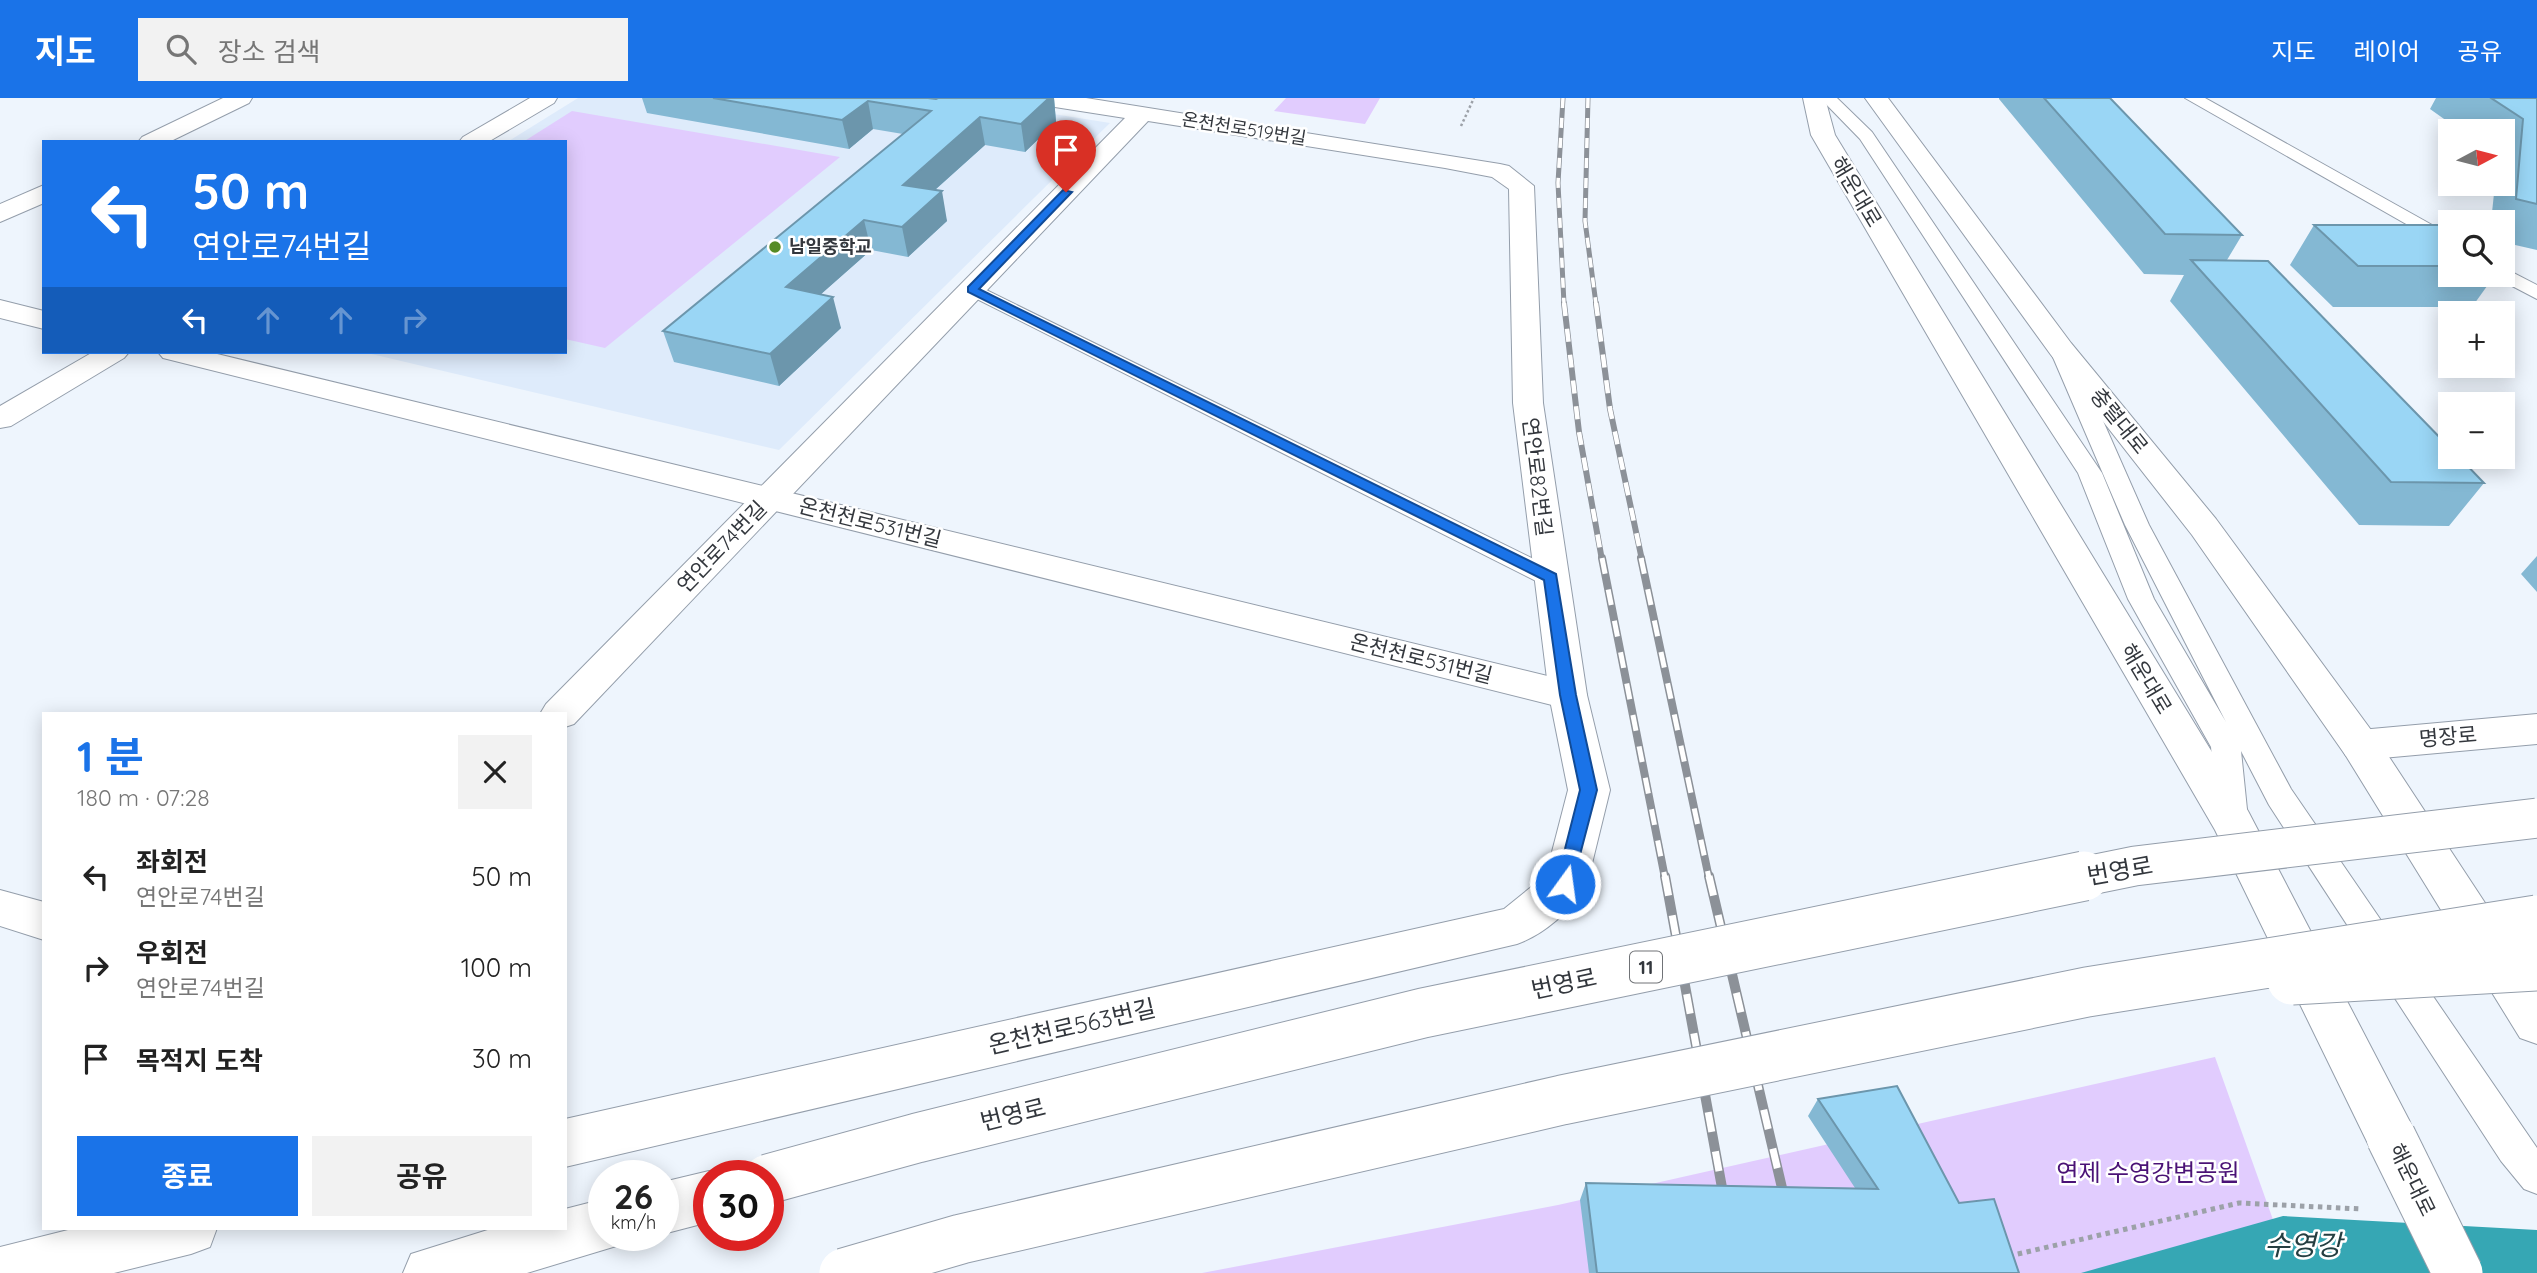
<!DOCTYPE html>
<html lang="ko">
<meta charset="utf-8">
<style>
:root{--surface:#fff;--page:#f2f2f2;--text:#222;--muted:#767676;--accent:#1a73e8}
body{margin:0;font-family:Quicksand,"Noto Sans KR",sans-serif;background:var(--page);color:var(--text);height:100vh;display:flex;flex-direction:column;font-size:26px;white-space:nowrap}
*{box-sizing:border-box;margin:0}
p{font-size:23px;color:var(--muted)}
.icon{flex:none;width:38px;height:38px;fill:none;stroke:currentColor;stroke-width:2;stroke-linecap:round;stroke-linejoin:round}
.map{position:relative;flex:1;overflow:hidden}
.side{position:absolute;left:42px;top:614px;width:525px;height:518px;display:flex;flex-direction:column;background:var(--surface);border-radius:0px;box-shadow:0 4px 18px #0003}
.side>*{flex:none}
.top-card{position:absolute;left:42px;top:42px;width:525px;height:214px;border-radius:0px;box-shadow:0 4px 18px #0003;background:#1a73e8;color:#fff;overflow:hidden}
.needle{width:46px;rotate:83deg}
.tools{position:absolute;left:2438px;top:21px;display:grid;gap:14px}
.tools a{display:grid;place-items:center;width:77px;height:77px;border-radius:0px;background:var(--surface);box-shadow:0 4px 18px #0003;font-size:35px}
.speed{position:absolute;left:588px;top:1062px;display:flex;gap:14px;font-size:35px;font-weight:700;text-align:center}
.speed>*{display:grid;place-content:center;width:91px;height:91px;border-radius:50%;background:var(--surface);box-shadow:0 4px 18px #0003;line-height:1}
.speed small{font-size:18px;font-weight:400}
.speed .limit{border:10px solid #d22;background:#fff;color:#111}
.pin{position:absolute;display:grid;place-items:center;width:60px;height:60px;color:#fff;margin:-72px -30px;border-radius:50% 50% 50% 0;rotate:-45deg;box-shadow:0 0 7px #0007}
.pin .icon{rotate:45deg}
.me{position:absolute;width:77px;margin:-38px;rotate:14deg;stroke-linejoin:round;filter:drop-shadow(0 0 5px #0008)}
.turn{display:flex;align-items:center;gap:24px;height:147px;padding:0 35px;font-size:32px}
.turn .icon{width:91px;height:91px;stroke-width:2.5}
.turn b{display:block;font-size:49px;line-height:60px}
.lanes{display:flex;align-items:center;height:66px;padding:0 35px;background:#0003;justify-content:center;gap:35px;direction:ltr}
.lanes .off{opacity:.35}
.round{display:grid;place-items:center;flex:none;width:74px;height:74px;border-radius:0px;background:var(--page)}
.head{display:flex;align-items:center;justify-content:space-between;height:119px;padding:0 35px}
h1{font-size:42px;font-weight:700;line-height:52px;color:var(--accent)}
.primary-button{display:flex;gap:14px;margin-top:auto;padding:14px 35px}
.primary-button a{flex:1;height:80px;border-radius:0px;background:var(--accent);color:#fff;font-size:28px;font-weight:700;line-height:80px;text-align:center}
.primary-button a+a{background:var(--page);color:var(--text)}
ul{padding:0;list-style:none}
li{display:flex;align-items:center;gap:21px;height:91px;padding:0 35px}
li div{flex:1}
li b{display:block;font-size:26px}
li em{font-style:normal}
header{display:flex;align-items:center;gap:42px;box-sizing:border-box;height:98px;padding:0 35px;background:var(--accent);color:#fff}
header strong{font-size:33px}
nav{display:flex;gap:38px;margin-inline-start:auto;font-size:24px}
.search{width:490px;height:63px;background:var(--page);display:flex;align-items:center;gap:18px;box-sizing:border-box;padding:0 24px;border-radius:0px;color:var(--muted);font-size:26px}
.map>svg:first-child{display:block}
.built{fill:#deebfb}
.green{fill:#e1ccfe}
.water{fill:#36a7b4}
.lines{fill:none;stroke-linecap:round;stroke-linejoin:round}
.service-casing{stroke:#949eab;stroke-width:2}
.minor-casing{stroke:#949eab;stroke-width:2}
.tertiary-casing{stroke:#949eab;stroke-width:2}
.secondary-casing{stroke:#949eab;stroke-width:2}
.trunk-casing{stroke:#949eab;stroke-width:2}
.path-far1{stroke:#9ca1a8;stroke-width:2.5;stroke-dasharray:2.5 2.5;stroke-linecap:butt}
.path{stroke:#9ca1a8;stroke-width:5;stroke-dasharray:4.5 4.5;stroke-linecap:butt}
.service{fill:#fff;fill-rule:evenodd}
.minor{fill:#fff;fill-rule:evenodd}
.tertiary{fill:#fff;fill-rule:evenodd}
.secondary{fill:#fff;fill-rule:evenodd}
.trunk{fill:#fff;fill-rule:evenodd}
.rail-far3-casing{stroke:#8c9198;stroke-width:5}
.rail-far2-casing{stroke:#8c9198;stroke-width:6}
.rail-far1-casing{stroke:#8c9198;stroke-width:8}
.rail-casing{stroke:#8c9198;stroke-width:10}
.rail-far3{stroke:#fff;stroke-width:3.5;stroke-dasharray:10;stroke-linecap:butt}
.rail-far2{stroke:#fff;stroke-width:4.5;stroke-dasharray:13;stroke-linecap:butt}
.rail-far1{stroke:#fff;stroke-width:5;stroke-dasharray:16;stroke-linecap:butt}
.rail{stroke:#fff;stroke-width:7;stroke-dasharray:20;stroke-linecap:butt}
.secondary-bridge-casing{stroke:#949eab;stroke-width:51;stroke-linecap:butt}
.trunk-bridge-far1-casing{stroke:#949eab;stroke-width:41;stroke-linecap:butt}
.trunk-bridge-casing{stroke:#949eab;stroke-width:51;stroke-linecap:butt}
.secondary-bridge{stroke:#fff;stroke-width:49}
.trunk-bridge-far1{stroke:#fff;stroke-width:39}
.trunk-bridge{stroke:#fff;stroke-width:49}
.wall{fill:#84b8d3}
.shaded-wall{fill:#6c96ac}
.building{fill:#9ad6f5;stroke:#6c96ac;stroke-width:2}
.route{fill:#1a73e8;stroke:#114b97;stroke-width:2}
.poi-dot{fill:#568b25;stroke:#fff;stroke-width:2.5}
.labels{text-anchor:middle;stroke-width:5;stroke-linejoin:round;paint-order:stroke}
.far-street-label{font-size:18px;fill:#33373d;stroke:#fff}
.far-poi-label{font-size:18px;font-weight:bold;fill:#33373d;stroke:#fff;text-anchor:start}
.shield{fill:#fff;stroke:#707377;stroke-width:2}
.shield-label{font-size:19px;font-weight:bold;fill:#33373d}
.street-label{font-size:21px;fill:#33373d;stroke:#fff}
.near-street-label{font-size:24px;fill:#33373d;stroke:#fff}
.near-park-label{font-size:24px;fill:#4a1276;stroke:#fff}
.near-water-label{font-size:28px;font-style:italic;fill:#253e41;stroke:#fff}
</style>
<header>
<strong>지도</strong>
<div class="search"><svg class="icon" aria-label="search" viewBox="0 0 24 24"><circle cx="10" cy="10" r="6"/><path d="M15 15l6 6"/></svg>장소 검색</div>
<nav><a>지도</a><a>레이어</a><a>공유</a></nav>
</header>
<div class="map">
<svg width="2537" height="1175" viewBox="0 0 2537 1175">
<rect width="100%" height="100%" fill="#eef5fd"/>
<path class="built" d="M578,0H954L1110,25L779,352L363,254H565V44H507Z"/>
<path class="green" d="M1286,0H1380L1365,26L1274,13Z
M572,13L840,59L605,250L565,241V44H523Z
M2215,959L2292,1175H1202L1558,1107Z"/>
<path class="water" d="M2283,1118L2537,1132V1175H2081Z"/>
<g class="lines">
<g class="service-casing">
<path id="service" d="M1820,0H1837L1872,34L2102,375L2154,501L2226,624L2125,427L2052,257L2055,252H2071L2074,257L2149,427L2291,691L2537,1050V1096L2524,1091L2501,1063L2269,707L2241,653L2248,721L2244,730L2233,733L2222,730L2218,721L2211,649L2128,501L2078,375L1860,41Z
M2185,0H2205L2450,137V151Z
M2502,169L2537,187V201L2495,179L2493,177H2502Z
M972,185L1560,474L1564,480L1560,486L1551,489L1542,486L965,195L962,191L965,187Z"/>
</g>
<g class="minor-casing">
<path id="minor" d="M223,0H252L249,5L169,44H138L142,39Z
M530,0H557L554,5L488,44H459L463,39Z
M1031,0H1086L1500,66L1509,68L1534,88L1543,305L1587,597L1610,692L1587,786C1574,811 1543,837 1517,846L565,1069V1021L1504,811L1546,777L1568,692L1549,597L1513,305L1509,91L1492,79L1445,70L1148,23L574,626L565,629V616H540L546,606L1125,20L1042,7L1034,5Z
M44,87V105L0,124V106Z
M93,254H129L124,260L11,328L0,330V308Z
M0,792L44,804V842L0,828Z
M76,1130H217L210,1149L191,1156L114,1175H0V1149Z"/>
</g>
<g class="tertiary-casing">
<path id="tertiary" d="M0,202L44,213V231L0,220Z
M158,254H209L1568,583L1582,587L1587,597L1582,607L1568,611L163,260Z
M2537,616V646L2360,662L2346,658L2340,647L2346,636L2360,632Z"/>
</g>
<g class="secondary-casing">
<path id="secondary" d="M1803,0H1825L1835,37L2248,713L2409,1022L2416,1039L2409,1056L2391,1063L2373,1056L2215,732L1811,37Z
M1865,0H1888L2071,245L2216,421L2374,636L2537,884V946L2520,940L2346,658L2192,437L2051,257Z"/>
</g>
<g class="trunk-casing">
<path id="trunk" d="M709,1073L723,1078H709V1124L663,1136V1084Z
M604,1101V1138H626L623,1146L527,1175H403L411,1156L494,1130H565V1111Z"/>
</g>
<path class="path-far1" d="M1461,28L1474,0"/>
<path class="path" d="M2009,1158L2239,1105L2362,1111"/>
<use href="#service" class="service"/>
<use href="#minor" class="minor"/>
<use href="#tertiary" class="tertiary"/>
<use href="#secondary" class="secondary"/>
<use href="#trunk" class="trunk"/>
<g class="rail-far3-casing">
<path id="rail-far3" d="M1563,0L1558,85L1564,206
M1588,0L1585,123L1596,206"/>
</g>
<g class="rail-far2-casing">
<path id="rail-far2" d="M1564,205L1579,334L1602,462
M1596,205L1610,311L1642,462"/>
</g>
<g class="rail-far1-casing">
<path id="rail-far1" d="M1602,460L1665,780
M1641,460L1709,780"/>
</g>
<g class="rail-casing">
<path id="rail" d="M1665,778L1725,1106
M1709,778L1786,1107"/>
</g>
<use href="#rail-far3" class="rail-far3"/>
<use href="#rail-far2" class="rail-far2"/>
<use href="#rail-far1" class="rail-far1"/>
<use href="#rail" class="rail"/>
<g class="secondary-bridge-casing">
<path id="secondary-bridge" d="M2391,1039L2458,1175"/>
</g>
<g class="trunk-bridge-far1-casing">
<path id="trunk-bridge-far1" d="M2076,780L2135,768L2537,720"/>
</g>
<g class="trunk-bridge-casing">
<path id="trunk-bridge" d="M2292,882L2537,868
M768,1081L917,1040L1423,915L2084,778
M844,1175L961,1141L1562,1002L2087,894L2537,822"/>
</g>
<use href="#secondary-bridge" class="secondary-bridge"/>
<use href="#trunk-bridge-far1" class="trunk-bridge-far1"/>
<use href="#trunk-bridge" class="trunk-bridge"/>
</g>
<path class="wall" d="M642,0H928L936,1L938,0H1054L1056,24L1025,54L985,47L935,92L947,123L908,159L871,152L821,196L841,230L779,288L674,264L663,233L903,36L873,31L849,51L647,15Z
M1999,0H2110L2242,137L2227,162L2484,385L2449,428L2359,427L2170,203L2184,177L2144,176L1999,1Z
M2436,0H2537V152L2502,144V124H2491L2495,86H2502V33H2461L2430,11Z
M2314,127H2450V177H2495L2472,209H2333L2290,167Z
M2537,458V494L2521,476Z
M1818,1001L1959,1105L2019,1175H1589L1580,1102L1586,1085L1855,1090L1808,1018Z"/>
<path class="shaded-wall" d="M1049,0H1054L1056,24L1025,54L1021,26Z
M868,3L873,31L849,51L842,22Z
M980,19L985,47L908,116L903,87Z
M942,93L947,123L908,159L902,129Z
M864,122L871,152L794,220L786,189Z
M833,199L841,230L779,288L770,256Z"/>
<path class="building" d="M713,0H928L936,1L938,0H1049L1021,26L980,19L903,87L942,93L902,129L864,122L786,189L833,199L770,256L663,233L931,13L868,3L842,22Z
M2044,0H2110L2242,137L2165,136Z
M2491,0H2537V106L2516,101L2523,21Z
M2314,127H2450V168H2358Z
M2191,162L2268,163L2450,350V359H2459L2484,385L2391,384Z
M1897,988L1959,1105L1994,1101L2019,1175H1597L1586,1085L1878,1091L1818,1001Z"/>
<path class="route" d="M1063,92L1072,94L979,191L1556,476L1576,597L1597,692L1571,791L1565,793L1559,791L1556,786L1580,692L1560,597L1544,482L968,194V189Z"/>
<circle class="poi-dot" cx="775" cy="149" r="7"/>
<g class="labels">
<g class="far-street-label">
<text transform="translate(1244 31) rotate(9)" y="6">온천천로519번길</text>
</g>
<g class="far-poi-label">
<text x="789" y="155">남일중학교</text>
</g>
<rect class="shield" x="1630" y="853.5" width="32" height="31" rx="5"/>
<g class="shield-label">
<text x="1646" y="876">11</text>
</g>
<g class="street-label">
<text transform="translate(1856 94) rotate(59)" y="7">해운대로</text>
<text transform="translate(2119 323) rotate(51)" y="7">충렬대로</text>
<text transform="translate(1537 379) rotate(83)" y="7">연안로82번길</text>
<text transform="translate(870 425) rotate(14)" y="7">온천천로531번길</text>
<text transform="translate(722 449) rotate(-46)" y="7">연안로74번길</text>
<text transform="translate(1421 561) rotate(14)" y="7">온천천로531번길</text>
<text transform="translate(2146 581) rotate(59)" y="7">해운대로</text>
<text transform="translate(2448 639) rotate(-5)" y="7">명장로</text>
<text transform="translate(2412 1082) rotate(64)" y="7">해운대로</text>
</g>
<g class="near-street-label">
<text transform="translate(2120 773) rotate(-10)" y="8">번영로</text>
<text transform="translate(1564 886) rotate(-12)" y="8">번영로</text>
<text transform="translate(1072 929) rotate(-13)" y="8">온천천로563번길</text>
<text transform="translate(1013 1017) rotate(-14)" y="8">번영로</text>
</g>
<g class="near-park-label">
<text x="2148" y="1083">연제 수영강변공원</text>
</g>
<g class="near-water-label">
<text x="2303" y="1157">수영강</text>
</g>
</g>
</svg>
<div class="tools">
<a><svg class="needle" viewBox="-14 -14 28 28"><path d="M0-13l5 13h-10z" fill="#e53935"/><path d="M0 13l5-13h-10z" fill="#767676"/></svg></a>
<a><svg class="icon" aria-label="search" viewBox="0 0 24 24"><circle cx="10" cy="10" r="6"/><path d="M15 15l6 6"/></svg></a>
<a>+</a>
<a>−</a>
</div>
<div class="speed"><div>26<small>km/h</small></div><div class="limit">30</div></div>
<div class="pin" style="left:1066px;top:94px;background:#d93025"><svg class="icon" aria-label="arrive" viewBox="0 0 24 24"><path d="M6 21V4h12l-3 4 3 4H6"/></svg></div>
<svg class="me" style="left:1565px;top:786px" viewBox="-20 -20 40 40"><circle r="17" fill="#1a73e8" stroke="#fff" stroke-width="3"/><path d="M0-11L8 9 0 5-8 9z" fill="#fff"/></svg>
<div class="top-card">
<div class="turn"><svg class="icon" aria-label="left" viewBox="0 0 24 24"><path d="M17 20v-9H6M10 6l-5 5 5 5"/></svg><div><b>50 m</b>연안로74번길</div></div>
<div class="lanes"><svg class="icon" aria-label="left" viewBox="0 0 24 24"><path d="M17 20v-9H6M10 6l-5 5 5 5"/></svg><svg class="icon off" aria-label="ahead" viewBox="0 0 24 24"><path d="M12 20V5M6 11l6-6 6 6"/></svg><svg class="icon off" aria-label="ahead" viewBox="0 0 24 24"><path d="M12 20V5M6 11l6-6 6 6"/></svg><svg class="icon off" aria-label="right" viewBox="0 0 24 24"><path d="M7 20v-9h11M14 6l5 5-5 5"/></svg></div>
</div>
<section class="side">
<div class="head"><div><h1>1 분</h1><p>180 m · 07:28</p></div><a class="round"><svg class="icon" aria-label="close" viewBox="0 0 24 24"><path d="M6 6l12 12M18 6L6 18"/></svg></a></div>
<ul>
<li><svg class="icon" aria-label="left" viewBox="0 0 24 24"><path d="M17 20v-9H6M10 6l-5 5 5 5"/></svg><div><b>좌회전</b><p>연안로74번길</p></div><em>50 m</em></li>
<li><svg class="icon" aria-label="right" viewBox="0 0 24 24"><path d="M7 20v-9h11M14 6l5 5-5 5"/></svg><div><b>우회전</b><p>연안로74번길</p></div><em>100 m</em></li>
<li><svg class="icon" aria-label="arrive" viewBox="0 0 24 24"><path d="M6 21V4h12l-3 4 3 4H6"/></svg><div><b>목적지 도착</b></div><em>30 m</em></li>
</ul>
<div class="primary-button"><a>종료</a><a>공유</a></div>
</section>
</div>
